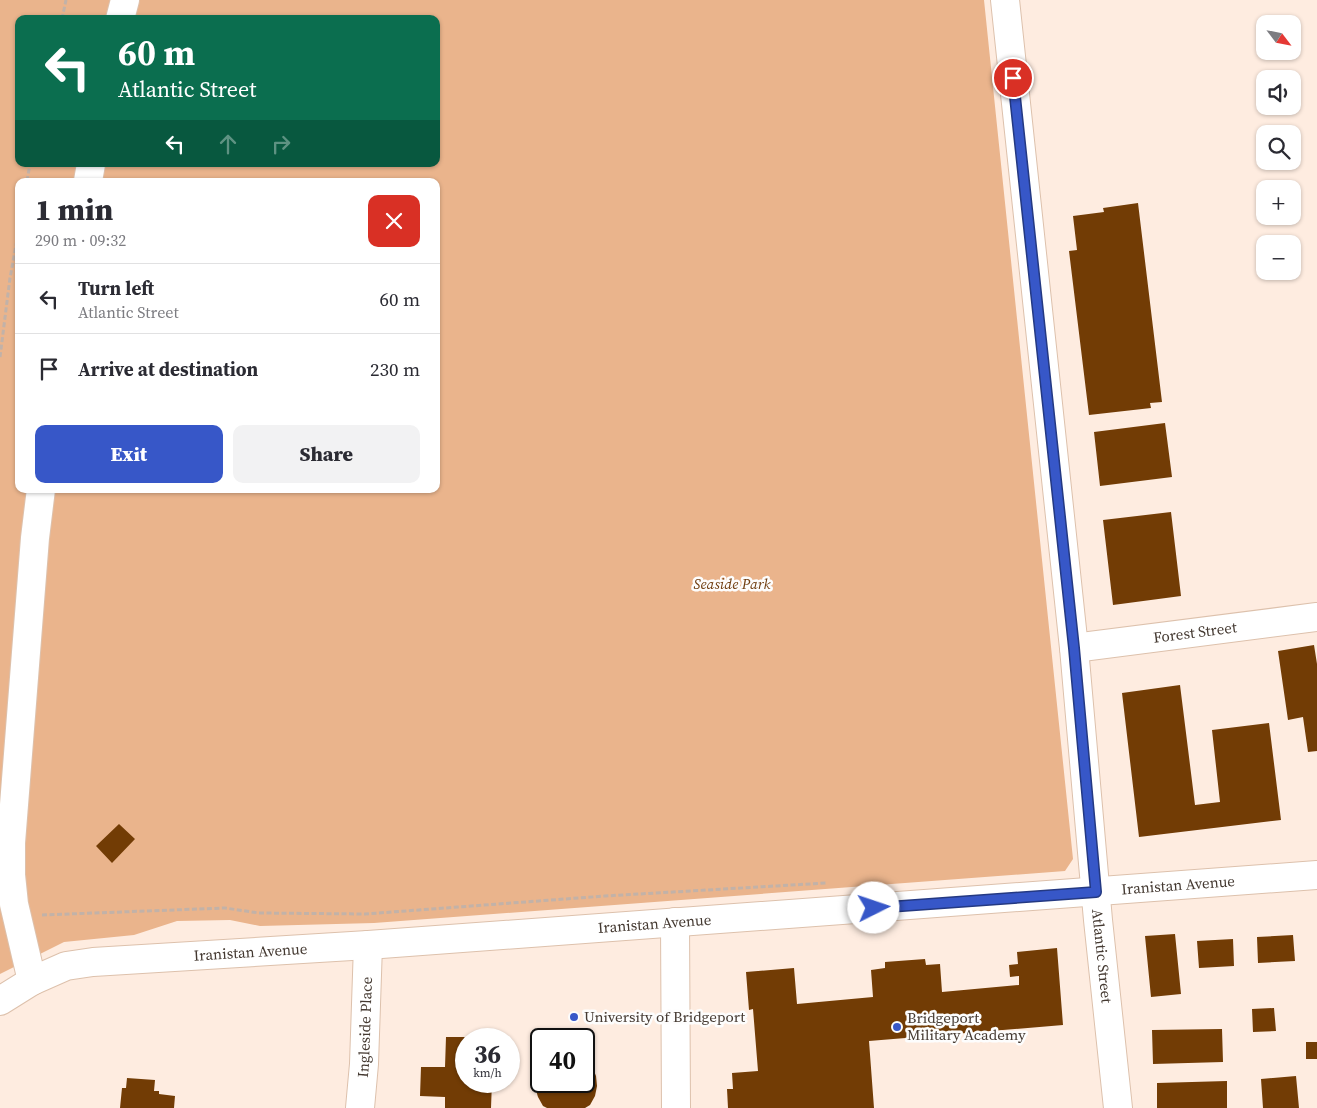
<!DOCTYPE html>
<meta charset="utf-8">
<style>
:root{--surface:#fff;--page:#f2f2f3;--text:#2b2b33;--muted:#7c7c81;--line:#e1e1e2;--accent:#3757c8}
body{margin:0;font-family:"Source Serif 4",serif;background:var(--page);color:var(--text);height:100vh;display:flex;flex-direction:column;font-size:19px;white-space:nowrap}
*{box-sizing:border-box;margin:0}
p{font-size:16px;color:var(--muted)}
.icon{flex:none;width:28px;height:28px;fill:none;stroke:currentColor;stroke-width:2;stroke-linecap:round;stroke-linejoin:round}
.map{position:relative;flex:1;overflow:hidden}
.side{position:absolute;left:15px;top:178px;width:425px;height:315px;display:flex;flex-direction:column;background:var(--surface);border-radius:10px;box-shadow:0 1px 4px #0004}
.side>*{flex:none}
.top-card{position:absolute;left:15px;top:15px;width:425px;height:152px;border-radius:10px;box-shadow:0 1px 4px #0004;background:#0b6e4f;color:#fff;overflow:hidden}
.needle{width:32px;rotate:122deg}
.controls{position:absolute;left:1256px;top:15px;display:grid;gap:10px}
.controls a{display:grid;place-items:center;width:45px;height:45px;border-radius:10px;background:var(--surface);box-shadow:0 1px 4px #0004;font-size:25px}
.speed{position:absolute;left:455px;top:1028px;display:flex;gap:10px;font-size:25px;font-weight:700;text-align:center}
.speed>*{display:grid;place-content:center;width:65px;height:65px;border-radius:50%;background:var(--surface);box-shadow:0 1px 4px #0004;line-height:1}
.speed small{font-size:12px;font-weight:400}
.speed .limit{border:2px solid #111;border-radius:8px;background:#fff;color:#111}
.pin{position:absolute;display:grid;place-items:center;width:42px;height:42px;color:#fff;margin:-21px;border:2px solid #fff;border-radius:50%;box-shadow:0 1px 5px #0007}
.me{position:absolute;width:55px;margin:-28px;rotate:86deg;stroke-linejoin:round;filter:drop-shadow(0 0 4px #0008)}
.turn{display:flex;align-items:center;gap:18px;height:105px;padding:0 20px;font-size:22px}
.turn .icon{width:65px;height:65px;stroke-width:2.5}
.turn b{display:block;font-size:35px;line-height:42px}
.lanes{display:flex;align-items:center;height:48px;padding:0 20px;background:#0003;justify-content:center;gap:25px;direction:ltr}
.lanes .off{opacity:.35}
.round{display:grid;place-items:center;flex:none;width:52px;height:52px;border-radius:10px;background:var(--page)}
.summary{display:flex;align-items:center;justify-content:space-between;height:85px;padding:0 20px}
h1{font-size:30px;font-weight:800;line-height:38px}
.action{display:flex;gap:10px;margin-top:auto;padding:10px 20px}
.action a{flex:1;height:58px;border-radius:10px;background:var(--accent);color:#fff;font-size:20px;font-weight:800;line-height:58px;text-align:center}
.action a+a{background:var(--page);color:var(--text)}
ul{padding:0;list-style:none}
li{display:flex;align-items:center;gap:15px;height:70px;padding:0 20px;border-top:1px solid var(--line)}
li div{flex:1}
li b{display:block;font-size:19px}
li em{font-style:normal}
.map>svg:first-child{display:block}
.green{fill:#eab48c;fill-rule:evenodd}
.building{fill:#723c05}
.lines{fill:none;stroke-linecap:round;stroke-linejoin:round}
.minor-casing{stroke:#ddc1ac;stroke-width:30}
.path{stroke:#c2b2a8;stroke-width:3;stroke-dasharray:5 2.5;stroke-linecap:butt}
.minor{stroke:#fff;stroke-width:28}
.route-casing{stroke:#243982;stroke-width:12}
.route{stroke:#3757c8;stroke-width:9}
.poi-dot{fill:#3757c8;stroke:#fdfdfd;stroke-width:2}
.labels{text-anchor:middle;stroke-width:5;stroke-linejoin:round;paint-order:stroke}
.park-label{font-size:15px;font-style:italic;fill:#713e10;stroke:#fdfdfd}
.street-label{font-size:15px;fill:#443931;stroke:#fdfdfd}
.poi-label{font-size:15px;fill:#443931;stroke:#fdfdfd;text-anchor:start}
</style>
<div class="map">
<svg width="1317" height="1108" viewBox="0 0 1317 1108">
<rect width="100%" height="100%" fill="#feece0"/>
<path class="green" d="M0,0H984L1073,859L1065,871L374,923L260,926L230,920L177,921L134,935L64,942L0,974ZM19,19H436V164H19ZM19,181H436V489H19Z"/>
<path class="building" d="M1138,203L1162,402L1150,403L1151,408L1089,415L1069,251L1077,250L1073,216L1104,212L1103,208Z
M1165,423L1172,477L1100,486L1094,432Z
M1171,512L1181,596L1113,605L1103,520Z
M1314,645L1317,664V751L1308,752L1303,717L1288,720L1278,651Z
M1180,685L1195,805L1220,802L1212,730L1269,723L1281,820L1139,837L1122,693Z
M119,824L135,839L112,863L96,846Z
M1175,934L1181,994L1151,997L1145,936Z
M1293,935L1295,961L1258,963L1257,937Z
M1233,939L1234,966L1199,968L1197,941Z
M1057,948L1063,1025L869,1041L874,1108H728L727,1089H733L732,1073L758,1071L753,1009L749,1010L746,972L794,968L797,1004L873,997L871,970L885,968V962L925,959L926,965L940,964L942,992L1019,985V976L1010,977L1009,965L1018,964L1017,952Z
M1274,1008L1276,1031L1253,1032L1252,1009Z
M1222,1029L1223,1062L1153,1064L1152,1030Z
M446,1037H466V1081H492L491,1108H445V1097L420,1096L421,1067H445Z
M1306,1042H1317V1059H1306Z
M584,1058L592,1066L596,1076L597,1086L595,1096L590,1105L585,1108H547L543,1106L538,1097L535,1087L536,1077L541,1064V1081H584Z
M1296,1076L1299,1108H1263L1261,1079Z
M127,1078L155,1080L154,1091H159V1094L175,1096L174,1108H120L122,1088H126Z
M1227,1081V1108H1157V1083Z"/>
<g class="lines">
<g class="minor-casing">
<g id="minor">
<path id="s1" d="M1005,0L1074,648L1098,920L1118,1108"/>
<path d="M120,19L125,0"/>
<path d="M88,181L91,164"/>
<path id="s2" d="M1074,648L1317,617"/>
<path d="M675,922L676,1108"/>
<path d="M32,981L14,904L11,875V843L35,538L41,489"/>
<path id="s3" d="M0,1001L32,981L66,966L93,962L368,945L1317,875"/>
<path id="s4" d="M360,1108L364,1064L368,945"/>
</g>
</g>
<path class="path" d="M62,19L66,0
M27,181L30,164
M0,357L10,278L19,229
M42,915L225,908L259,913L365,914L605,896L826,883"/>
<use href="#minor" class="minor"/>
</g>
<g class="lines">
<g class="route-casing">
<path id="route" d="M874,908L1096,892L1074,648L1013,78"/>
</g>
<use href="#route" class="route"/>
</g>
<g class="poi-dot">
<circle cx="574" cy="1017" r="5"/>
<circle cx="897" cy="1027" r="5"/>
</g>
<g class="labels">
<g class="park-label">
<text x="732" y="589">Seaside Park</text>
</g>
<g class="street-label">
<text dy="5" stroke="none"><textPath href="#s2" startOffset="122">Forest Street</textPath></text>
<text dy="5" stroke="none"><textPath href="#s3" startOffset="1190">Iranistan Avenue</textPath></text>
<text dy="5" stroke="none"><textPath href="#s3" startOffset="665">Iranistan Avenue</textPath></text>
<text dy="5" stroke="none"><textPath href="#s3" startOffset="260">Iranistan Avenue</textPath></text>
<text dy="5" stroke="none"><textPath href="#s1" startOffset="961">Atlantic Street</textPath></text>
<text dy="5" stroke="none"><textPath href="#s4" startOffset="81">Ingleside Place</textPath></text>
</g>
<g class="poi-label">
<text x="584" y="1022">University of Bridgeport</text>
<text x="907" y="1023">Bridgeport<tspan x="907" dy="17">Military Academy</tspan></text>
</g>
</g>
</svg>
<div class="controls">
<a><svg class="needle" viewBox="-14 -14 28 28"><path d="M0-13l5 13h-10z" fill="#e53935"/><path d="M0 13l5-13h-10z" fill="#7c7c81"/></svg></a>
<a><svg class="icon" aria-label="sound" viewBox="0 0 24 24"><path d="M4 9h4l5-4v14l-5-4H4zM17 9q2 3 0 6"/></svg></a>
<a><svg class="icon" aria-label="search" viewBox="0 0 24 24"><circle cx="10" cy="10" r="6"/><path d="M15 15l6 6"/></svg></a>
<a>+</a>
<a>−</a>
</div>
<div class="speed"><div>36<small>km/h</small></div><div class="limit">40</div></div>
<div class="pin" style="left:1013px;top:78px;background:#d93025"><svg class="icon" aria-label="arrive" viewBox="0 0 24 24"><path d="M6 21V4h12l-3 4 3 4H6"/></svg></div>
<svg class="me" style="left:874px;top:908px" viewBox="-20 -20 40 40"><circle r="19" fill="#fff"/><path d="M0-13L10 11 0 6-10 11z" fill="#3757c8"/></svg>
<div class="top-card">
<div class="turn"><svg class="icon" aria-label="left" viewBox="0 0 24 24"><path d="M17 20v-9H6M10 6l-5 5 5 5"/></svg><div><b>60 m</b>Atlantic Street</div></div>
<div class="lanes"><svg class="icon" aria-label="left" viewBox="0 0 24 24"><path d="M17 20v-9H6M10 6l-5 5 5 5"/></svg><svg class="icon off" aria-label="ahead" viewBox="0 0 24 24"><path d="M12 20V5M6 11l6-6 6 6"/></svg><svg class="icon off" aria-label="right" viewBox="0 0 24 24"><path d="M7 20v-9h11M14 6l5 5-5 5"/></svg></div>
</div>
<section class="side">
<div class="summary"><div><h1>1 min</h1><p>290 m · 09:32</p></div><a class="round" style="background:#d93025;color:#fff"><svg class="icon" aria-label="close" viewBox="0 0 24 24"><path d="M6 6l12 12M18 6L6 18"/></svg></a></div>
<ul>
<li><svg class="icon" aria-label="left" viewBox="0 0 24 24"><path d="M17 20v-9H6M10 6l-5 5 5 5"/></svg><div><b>Turn left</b><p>Atlantic Street</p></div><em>60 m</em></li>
<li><svg class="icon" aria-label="arrive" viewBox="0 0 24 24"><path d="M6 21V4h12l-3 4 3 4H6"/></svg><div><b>Arrive at destination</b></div><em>230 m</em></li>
</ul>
<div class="action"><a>Exit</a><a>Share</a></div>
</section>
</div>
